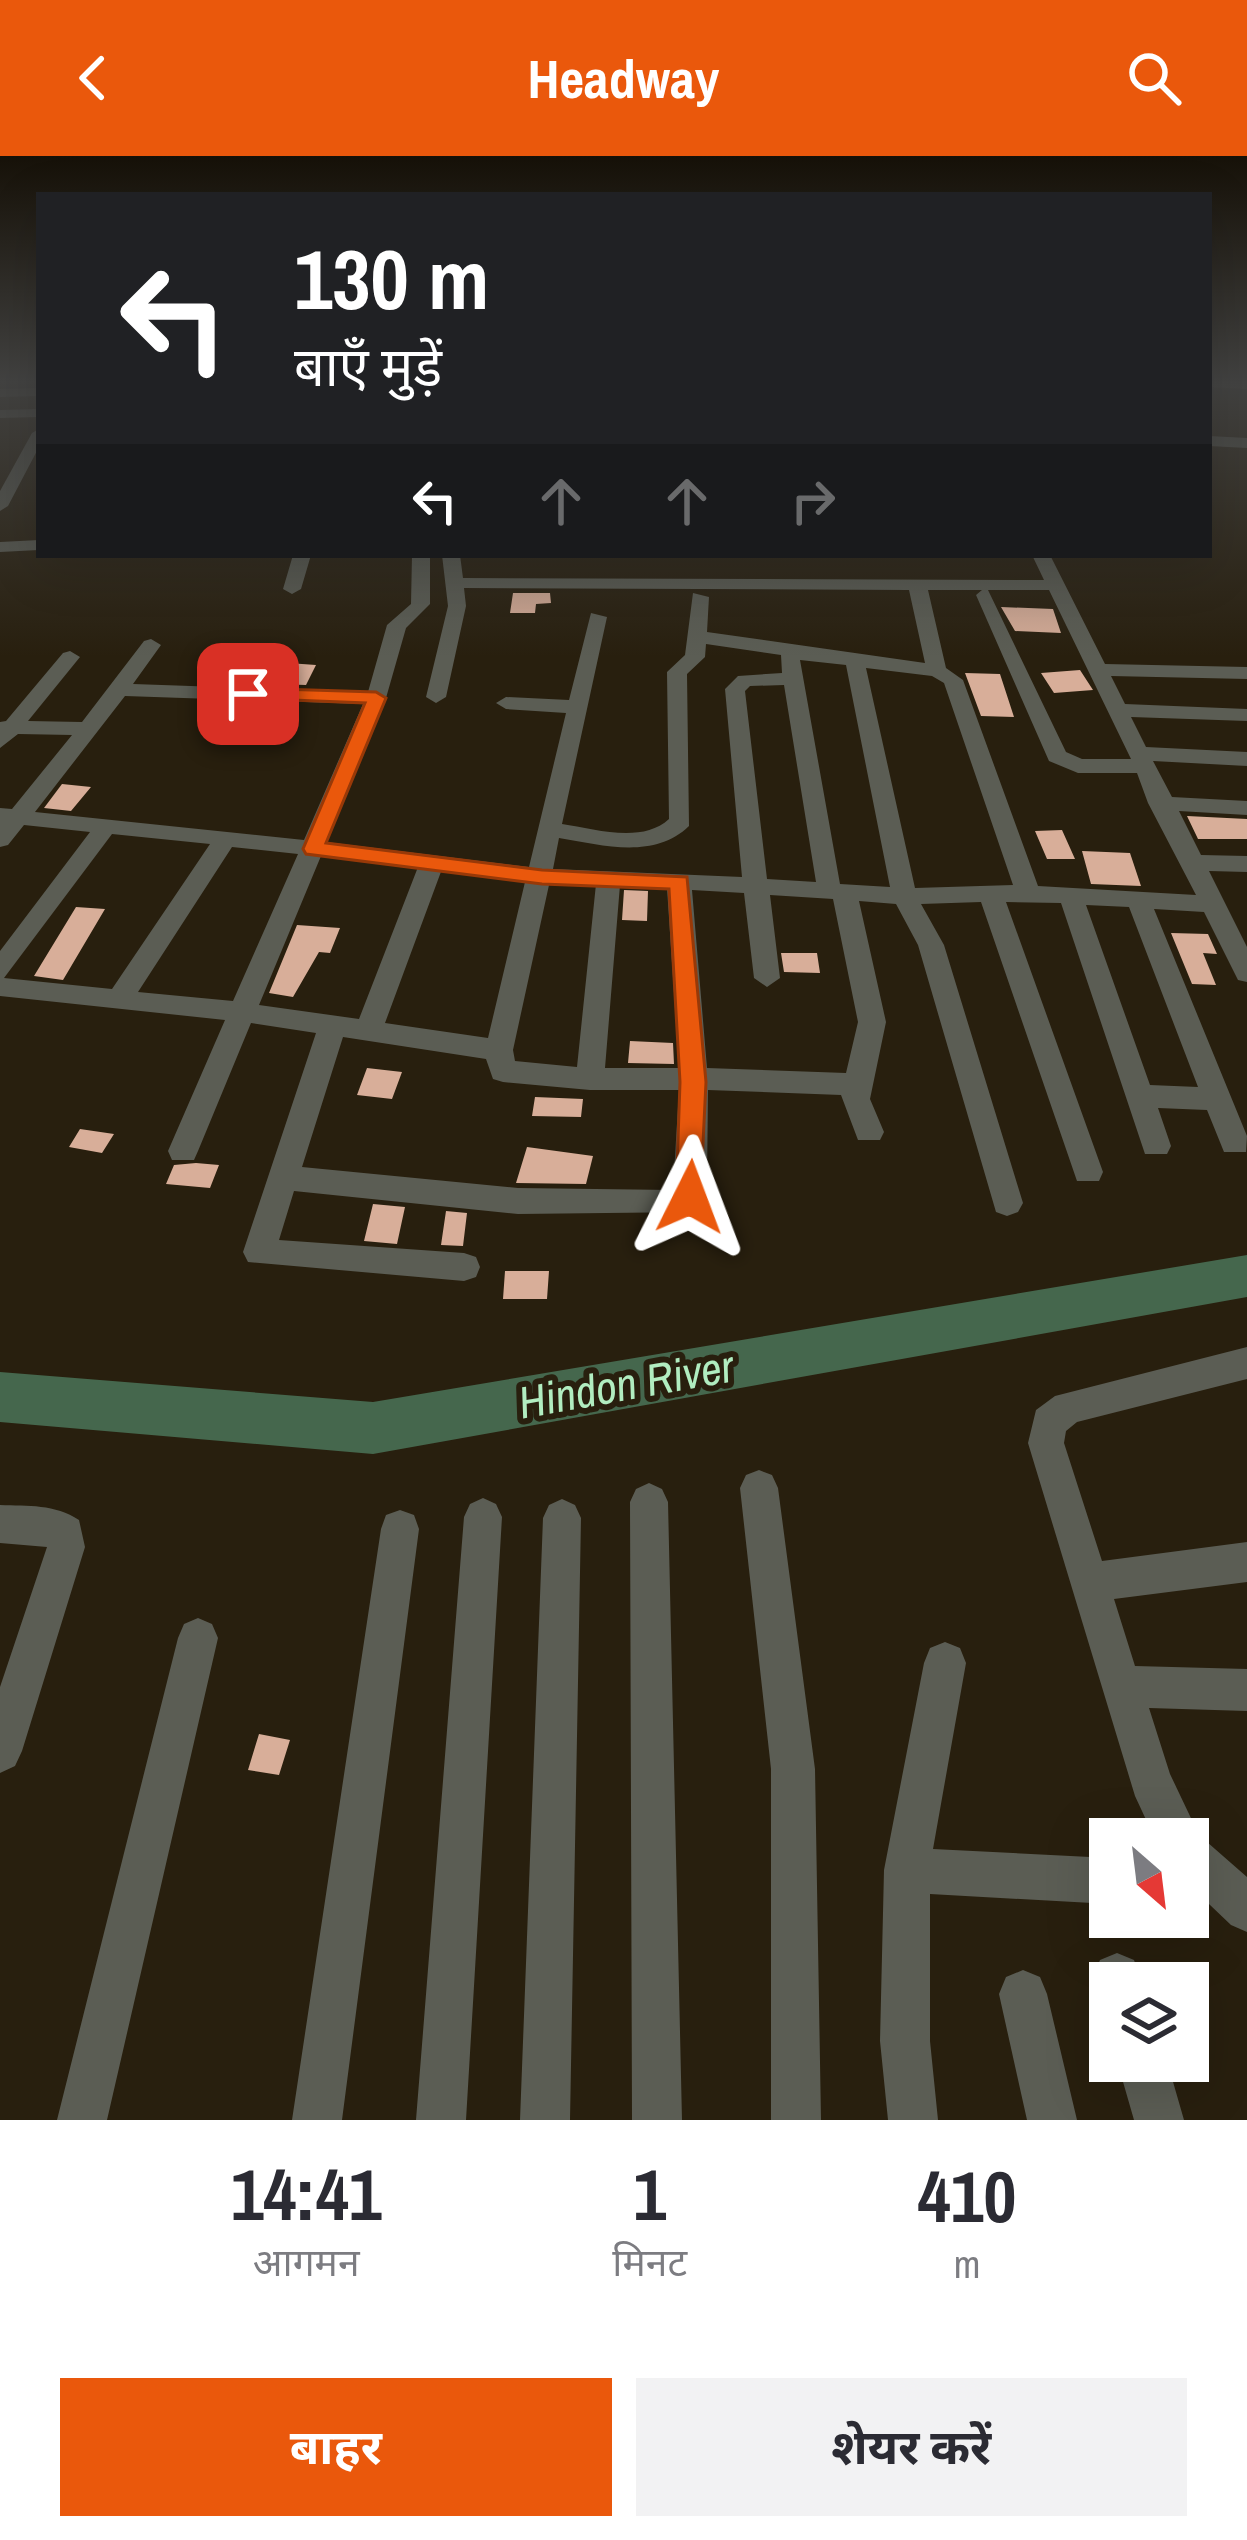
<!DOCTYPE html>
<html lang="hi">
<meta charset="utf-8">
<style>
:root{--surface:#fff;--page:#f2f2f3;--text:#2b2b33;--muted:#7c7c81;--accent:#ea580c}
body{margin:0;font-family:"Archivo Narrow","Noto Sans Devanagari",sans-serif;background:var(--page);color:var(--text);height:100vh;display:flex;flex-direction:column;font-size:45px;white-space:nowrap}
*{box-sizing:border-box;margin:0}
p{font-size:39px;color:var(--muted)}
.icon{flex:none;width:66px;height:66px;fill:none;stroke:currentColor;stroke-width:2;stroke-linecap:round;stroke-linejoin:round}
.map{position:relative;height:1964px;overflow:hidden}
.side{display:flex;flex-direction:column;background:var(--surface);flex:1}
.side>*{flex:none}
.hud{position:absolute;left:36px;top:36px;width:1176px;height:366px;border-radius:0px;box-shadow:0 12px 48px #0002;background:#202124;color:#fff;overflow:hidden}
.needle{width:78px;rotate:152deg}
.tools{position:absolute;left:1089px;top:1662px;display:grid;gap:24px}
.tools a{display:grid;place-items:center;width:120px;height:120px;border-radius:0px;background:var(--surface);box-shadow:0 12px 48px #0002;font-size:60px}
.pin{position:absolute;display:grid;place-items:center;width:102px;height:102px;color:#fff;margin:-51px;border-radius:24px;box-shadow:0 6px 18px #0006}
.me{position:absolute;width:132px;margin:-66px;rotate:3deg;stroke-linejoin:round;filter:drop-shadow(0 0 9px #0008)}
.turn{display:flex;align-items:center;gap:42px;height:252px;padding:0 60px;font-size:54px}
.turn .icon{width:156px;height:156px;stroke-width:2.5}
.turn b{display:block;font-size:84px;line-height:102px}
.lanes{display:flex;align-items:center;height:114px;padding:0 60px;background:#0003;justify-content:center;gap:60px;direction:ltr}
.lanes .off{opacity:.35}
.eta{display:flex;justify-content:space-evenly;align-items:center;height:204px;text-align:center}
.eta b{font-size:72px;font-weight:700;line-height:84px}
.cta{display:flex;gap:24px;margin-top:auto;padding:24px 60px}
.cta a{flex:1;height:138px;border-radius:0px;background:var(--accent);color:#fff;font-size:48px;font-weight:700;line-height:138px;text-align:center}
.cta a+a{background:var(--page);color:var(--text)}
header{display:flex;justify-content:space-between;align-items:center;height:156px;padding:0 60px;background:var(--accent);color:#fff;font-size:54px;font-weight:700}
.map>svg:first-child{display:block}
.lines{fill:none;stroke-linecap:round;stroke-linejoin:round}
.river{fill:#45674d;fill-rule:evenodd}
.building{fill:#d8ae99}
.minor{fill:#5b5d54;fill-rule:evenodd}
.route{fill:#ea580c;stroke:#983908;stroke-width:3}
.labels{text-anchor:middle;stroke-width:12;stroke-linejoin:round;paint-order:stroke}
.water-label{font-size:45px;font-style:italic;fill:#b1edc0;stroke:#281f0e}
</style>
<header><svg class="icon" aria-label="back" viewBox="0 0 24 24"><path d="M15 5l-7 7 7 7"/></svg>Headway<svg class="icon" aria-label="search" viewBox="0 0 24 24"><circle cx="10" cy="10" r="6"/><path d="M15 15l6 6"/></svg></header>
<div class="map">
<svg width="1247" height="1964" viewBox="0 0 1247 1964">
<rect width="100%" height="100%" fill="#281f0e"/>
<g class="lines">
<path class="river" d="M1247,1099V1141L373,1298L0,1266V1216L373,1246Z"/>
</g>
<path class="building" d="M513,437H550L551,447L536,448L535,457H510Z
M1001,451L1053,453L1061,477L1015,475Z
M288,507L316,509L306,529L274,528Z
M1080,514L1093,534L1054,537L1041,517Z
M965,517L1000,518L1014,561L981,560Z
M62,628L91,631L71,655L44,652Z
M1187,660L1247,663V683H1198Z
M1062,674L1075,703H1047L1035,675Z
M1082,695L1130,697L1141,730L1091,728Z
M624,734L648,735L647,765L622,764Z
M76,751L105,753L63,824L34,820Z
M297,769L340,772L330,797L319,796L293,841L269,837Z
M1171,777L1208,778L1217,798L1203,797L1216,829L1192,828Z
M781,797H817L820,817L784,816Z
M630,885L673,887L674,908L628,907Z
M367,912L402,916L392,943L357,939Z
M535,941L583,943L581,961L532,960Z
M80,973L114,978L102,997L69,991Z
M527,991L593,1000L586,1028L516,1027Z
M174,1009L196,1007L219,1009L210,1032L166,1028Z
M373,1048L405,1051L397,1088L364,1085Z
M446,1055L467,1057L463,1090L441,1089Z
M505,1115H549L547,1143H503Z
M259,1578L290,1584L279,1619L248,1614Z"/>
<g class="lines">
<path class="minor" d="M1209,226H1247V233L1209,231Z
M39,232V240L0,241V233Z
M39,253V261L0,262V254Z
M39,273V291L8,350L0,355V335L32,277Z
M1209,280L1247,282V292L1209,290Z
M39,384V394L0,396V386Z
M293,399H311L301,433L292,438L283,433Z
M412,399H430V448L406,472L386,542L326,686L529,711L566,557L506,553L496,547L506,541L569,544L591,457L607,461L562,668C595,673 642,688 669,663L667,516L685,499L693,437L709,441L707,476L925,507L909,434L464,432L466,450L446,541L436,547L426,541L448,450L442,399H460L463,422L1044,424L1032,399H1050L1105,508L1247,511V523L1111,520L1125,548L1247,553V565L1131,561L1146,591L1247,596V610L1153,605L1172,641L1247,645V659L1179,655L1201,699L1247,700V716L1209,715L1247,791V826L1238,824L1204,756L1154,753L1247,980L1246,996H1224L1207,954L1158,952L1171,990L1167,998H1145L1061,747L1006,746L1103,1016L1099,1025H1077L981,746L921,748L944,789L1023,1047L1018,1056L1007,1060L996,1056L918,789L896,748L859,745L886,866L870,943L884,976L880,984H858L841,939L708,934L707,1027L695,1056L518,1058L294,1035L279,1084L464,1097L476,1101L480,1111L476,1121L464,1125L248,1106L243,1096L316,877L251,867L198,995L194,1004H172L168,995L225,864L0,840V795L90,676L24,669L8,689L0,691V652L12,653L72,579L18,578L0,592V566L6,565L63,497L70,495L80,501L28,565L82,566L144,485L151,483L161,489L133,528L368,536L387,469L411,448ZM928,434H982L976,439L1049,605L1078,617H1137L1148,647L1196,739L1038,730L963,524L946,512ZM988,434H1049L1131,603H1082L1066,596ZM706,488L781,499L782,517L738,520L725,533L742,721L553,713L559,682C602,689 654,704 689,670L687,518L705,501ZM800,504L846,509L890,731L840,728ZM866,512L932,520L944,527L1013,729L915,732ZM784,529L816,726L767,723L745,535L750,530ZM125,540L363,548L304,684L35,656ZM112,678L210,688L112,833L4,822ZM232,691L298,698L233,845L138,836ZM321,700L418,711L359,863L259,849ZM442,713L525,726L488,882L385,867ZM596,728L577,911L515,905L513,894L549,729ZM620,729L667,732L679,912H605ZM692,734L744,737L754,822L767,831L780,822L770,739L833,743L858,866L846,917L707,912ZM1086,749L1129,751L1198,931L1150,929ZM343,881L486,903L493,923L503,926L590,934H679L673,1034L518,1032L302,1011Z
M1247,1191V1223L1077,1266L1066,1275L1064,1287L1102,1405L1247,1386V1426L1114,1443L1135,1510L1247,1513V1555L1149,1552L1170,1618L1199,1679L1247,1721V1776L1231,1769L1188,1728V1683H1155L1135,1640L1028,1287L1036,1254L1055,1240Z
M759,1314L772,1319L778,1332L815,1613L821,1964H771V1613L740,1332L746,1319Z
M649,1327L662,1333L668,1346L682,1964H632L630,1346L636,1333Z
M483,1342L496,1348L502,1361L466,1964H416L464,1361L470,1348Z
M562,1343L575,1349L581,1362L570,1964H520L543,1362L549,1349Z
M0,1349C28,1350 55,1348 79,1364L85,1391L22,1595L15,1610L0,1617V1531L47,1391L0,1387Z
M400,1354L414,1359L419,1373L342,1964H292L381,1373L386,1359Z
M198,1462L212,1468L218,1482L107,1964H57L178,1482L184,1468Z
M945,1486L960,1492L966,1507L933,1693L1110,1702V1748L930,1738V1885L938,1964H888L880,1885L884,1714L924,1507L930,1492Z
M1117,1797L1134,1804L1142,1827H1110V1848L1101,1844L1093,1821L1100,1804Z
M1023,1814L1040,1821L1047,1838L1077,1964H1027L999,1838L1006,1821Z
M1117,1905H1167L1184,1964H1134Z"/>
</g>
<linearGradient id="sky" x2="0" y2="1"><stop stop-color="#161108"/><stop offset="0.45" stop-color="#424241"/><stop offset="1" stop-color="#424241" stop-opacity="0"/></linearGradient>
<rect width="1247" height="501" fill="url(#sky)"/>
<path class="route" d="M248,532L376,536L386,542L326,687L542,714L687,721L706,926L700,1049L690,1053L676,1041L680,926L669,733L542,728L306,698L303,693L365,547L241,542V534Z"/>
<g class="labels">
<g class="water-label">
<text transform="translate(626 1228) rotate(-10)" y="16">Hindon River</text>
</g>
</g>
</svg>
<div class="tools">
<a><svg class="needle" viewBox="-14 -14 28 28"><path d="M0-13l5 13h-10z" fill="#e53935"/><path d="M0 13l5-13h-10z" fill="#7c7c81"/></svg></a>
<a><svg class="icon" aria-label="layers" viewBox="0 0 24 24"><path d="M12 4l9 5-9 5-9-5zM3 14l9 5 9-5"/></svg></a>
</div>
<div class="pin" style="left:248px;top:538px;background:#d93025"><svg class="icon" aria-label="arrive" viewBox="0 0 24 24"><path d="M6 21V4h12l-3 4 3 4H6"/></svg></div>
<svg class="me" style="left:690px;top:1041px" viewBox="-20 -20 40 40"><path d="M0-17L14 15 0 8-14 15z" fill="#ea580c" stroke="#fff" stroke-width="4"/></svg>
<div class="hud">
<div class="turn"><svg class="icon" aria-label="left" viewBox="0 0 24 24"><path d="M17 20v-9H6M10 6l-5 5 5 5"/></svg><div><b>130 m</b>बाएँ मुड़ें</div></div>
<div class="lanes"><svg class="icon" aria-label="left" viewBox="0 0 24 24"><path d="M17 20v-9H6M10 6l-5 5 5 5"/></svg><svg class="icon off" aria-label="ahead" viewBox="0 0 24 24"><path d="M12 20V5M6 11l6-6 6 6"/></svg><svg class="icon off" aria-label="ahead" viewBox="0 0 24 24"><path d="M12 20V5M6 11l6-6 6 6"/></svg><svg class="icon off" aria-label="right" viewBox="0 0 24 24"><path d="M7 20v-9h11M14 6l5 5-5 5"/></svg></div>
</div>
</div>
<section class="side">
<div class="eta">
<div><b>14:41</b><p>आगमन</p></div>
<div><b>1</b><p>मिनट</p></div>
<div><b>410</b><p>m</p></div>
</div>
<div class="cta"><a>बाहर</a><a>शेयर करें</a></div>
</section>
